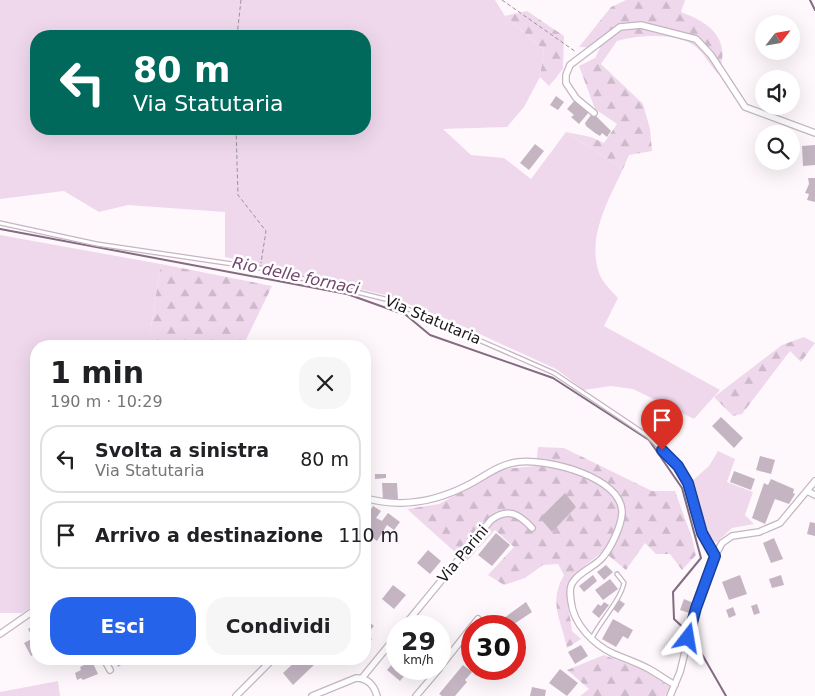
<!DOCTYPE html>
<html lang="it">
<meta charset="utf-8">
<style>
:root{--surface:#fff;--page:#f6f6f6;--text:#202124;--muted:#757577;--line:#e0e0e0;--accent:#2563eb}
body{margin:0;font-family:"DejaVu Sans",sans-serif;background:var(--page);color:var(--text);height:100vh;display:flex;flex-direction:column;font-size:19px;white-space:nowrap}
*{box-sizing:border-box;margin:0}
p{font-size:16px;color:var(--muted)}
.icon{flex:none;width:28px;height:28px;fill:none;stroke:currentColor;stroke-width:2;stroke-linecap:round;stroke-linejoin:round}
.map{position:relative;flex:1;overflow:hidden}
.drawer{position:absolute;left:30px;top:340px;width:341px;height:325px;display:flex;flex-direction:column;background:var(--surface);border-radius:20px;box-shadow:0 5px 20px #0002}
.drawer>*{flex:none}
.top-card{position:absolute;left:30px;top:30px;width:341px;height:105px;border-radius:20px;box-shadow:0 5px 20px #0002;background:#00695c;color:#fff;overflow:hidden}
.needle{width:32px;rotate:59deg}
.controls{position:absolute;left:755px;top:15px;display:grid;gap:10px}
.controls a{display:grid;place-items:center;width:45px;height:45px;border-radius:50%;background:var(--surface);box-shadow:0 5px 20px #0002;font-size:25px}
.speed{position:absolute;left:386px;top:615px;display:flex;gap:10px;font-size:25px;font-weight:700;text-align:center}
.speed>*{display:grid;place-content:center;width:65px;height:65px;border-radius:50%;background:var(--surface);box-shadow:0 5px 20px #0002;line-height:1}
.speed small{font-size:12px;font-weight:400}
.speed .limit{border:8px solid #d22;background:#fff;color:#111}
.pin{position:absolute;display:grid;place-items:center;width:42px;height:42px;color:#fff;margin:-51px -21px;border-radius:50% 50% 50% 0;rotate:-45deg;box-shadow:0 0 5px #0007}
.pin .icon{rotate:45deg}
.me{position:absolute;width:55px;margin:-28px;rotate:14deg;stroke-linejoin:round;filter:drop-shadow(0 0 4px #0008)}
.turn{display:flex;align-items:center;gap:18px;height:105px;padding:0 20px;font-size:22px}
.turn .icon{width:65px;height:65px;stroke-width:2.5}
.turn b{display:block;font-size:35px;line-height:42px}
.round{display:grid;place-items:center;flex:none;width:52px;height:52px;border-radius:20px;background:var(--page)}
.head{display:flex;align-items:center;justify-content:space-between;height:85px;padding:0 20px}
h1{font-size:30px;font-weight:700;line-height:38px}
.action{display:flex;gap:10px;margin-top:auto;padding:10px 20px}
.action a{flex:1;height:58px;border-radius:20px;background:var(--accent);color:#fff;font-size:20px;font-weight:700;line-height:58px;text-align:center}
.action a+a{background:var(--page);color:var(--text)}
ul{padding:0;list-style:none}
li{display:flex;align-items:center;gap:15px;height:68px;margin:0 10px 8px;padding:0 10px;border:2px solid var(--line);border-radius:20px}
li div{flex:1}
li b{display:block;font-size:19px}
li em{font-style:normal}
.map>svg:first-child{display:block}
.green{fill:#efd8ec;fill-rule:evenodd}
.forest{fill:url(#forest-firs)}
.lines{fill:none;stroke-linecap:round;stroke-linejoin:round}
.stream{stroke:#836b80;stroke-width:2}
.building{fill:#c5b5c3}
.lane-casing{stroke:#c5b5c3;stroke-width:5.5}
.street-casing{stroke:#c5b5c3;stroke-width:8}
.path{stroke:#999398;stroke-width:1;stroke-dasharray:4 2.5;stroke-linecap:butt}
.lane{stroke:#fff;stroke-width:3}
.street{stroke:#fff;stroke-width:5.5}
.route-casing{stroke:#184099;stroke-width:12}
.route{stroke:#2563eb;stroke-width:9}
.labels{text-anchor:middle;stroke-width:5;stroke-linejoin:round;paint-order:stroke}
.street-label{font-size:15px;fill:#1d171c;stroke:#fff}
.water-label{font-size:16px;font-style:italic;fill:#72466e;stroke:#fff}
</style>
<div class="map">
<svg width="815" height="696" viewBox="0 0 815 696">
<defs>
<pattern id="forest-firs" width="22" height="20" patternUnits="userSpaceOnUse" patternTransform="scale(1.25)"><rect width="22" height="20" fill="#efd8ec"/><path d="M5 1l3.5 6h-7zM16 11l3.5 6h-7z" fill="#ccb9ca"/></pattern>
</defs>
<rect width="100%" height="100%" fill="#fef8fd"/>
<path class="green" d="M0,0H495L505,16L544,50L540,77L524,107L507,127L443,129L471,155L504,158L531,179L566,132L623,169C608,201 587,237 599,273C602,282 612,291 618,298L604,326L720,390L694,419L633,389L611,386L584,390L556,369L449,320L385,295L225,257V212L128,205L99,212L64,191L0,199ZM36,36H365V129H36Z
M0,235L161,264L148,346H36V604L22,613H0Z
M718,451L735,459L727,482L753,492L745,515L754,524L732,528L716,543L704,528L691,482L709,466Z
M58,681L60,696H0V692Z"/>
<path class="forest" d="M626,0H685L681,12C711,23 732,40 718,74C711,66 704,54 696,47C678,32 637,35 617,41L601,64L643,104L650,129L652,151L629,155L623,169L566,132L591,137L604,143L617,124L595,109L579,66L595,58L600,48L579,47L611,7Z
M527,11L564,36L563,69L549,86L540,77L544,50L505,16Z
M161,264L272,286L243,346H148Z
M804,337L815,343L801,362L790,351L742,414L733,416L714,397L782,345Z
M538,447L564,448L652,491H675L692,538L696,555L682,570L670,554H656L645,543L626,570L603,551C578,572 574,571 568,604C567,606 572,624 572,631L581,639L567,648C561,618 548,604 564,575L558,564L543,565L525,578L504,585L488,575L514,547L495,530L466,562L407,509L439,504L503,469L536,466Z
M604,655L646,671L670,687L665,696H580L589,689L567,670Z"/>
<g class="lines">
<path class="stream" d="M810,0L815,10
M0,229L347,294L406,315L430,335L553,378L649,440L682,488L701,558L673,592L674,619L688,632
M691,635L726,696"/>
</g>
<path class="building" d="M556,96L564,102L558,110L550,105Z
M575,100L589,112L579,124L571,117L574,115L567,109Z
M591,115L594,117L595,115L611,131L607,137L602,133L600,136L595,133L586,126L585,123Z
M535,144L544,151L529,170L520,163Z
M815,145V165L803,166L802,146Z
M808,178H815V202L807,200L809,194L805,193L809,184Z
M721,417L743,438L734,448L712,426Z
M760,456L775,460L771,474L756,470Z
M734,471L755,479L751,490L730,482Z
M375,474H386V478L375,479Z
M771,479L794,489L793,493L795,494L789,504L775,499L765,524L752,518L764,483L768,485Z
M382,483H397L398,499L383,500Z
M565,493L576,507L552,532L540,518Z
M373,506L381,511L376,518L382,521L388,513L400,522L394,530L387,525L377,541L365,532V510L369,512Z
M810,522L815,523V536L807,534Z
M496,533L510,545L492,566L478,555Z
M774,538L783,559L771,563L763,543Z
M428,550L441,561L430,574L417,563Z
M606,565L613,572L604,580L597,572Z
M593,575L597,581L584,592L579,586Z
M740,575L747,594L729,600L722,582Z
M781,575L784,585L772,588L769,579Z
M610,579L618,589L603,600L595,590Z
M393,585L406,595L394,609L382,599Z
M618,599L625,604L618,613L612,608Z
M684,599L696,604L692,614L680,610Z
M526,602L532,612L511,626L504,618Z
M604,602L609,605L599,618L592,612L598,604L601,606Z
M757,604L760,613L754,615L751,606Z
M733,607L736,615L729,618L726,610Z
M613,619L633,630L628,639L623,636L616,647L602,639Z
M369,622L374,626L366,635L372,639L365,648V627Z
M36,624V653L31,656L24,643L33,638L28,629Z
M581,645L588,656L575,664L568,652Z
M398,657V669H410L400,681L387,670Z
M115,659H130L118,667Z
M298,659H312L316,663L293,685L283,673Z
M92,661L98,674L83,680L81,678L77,680L75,673L81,670L80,667Z
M463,665L472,672L465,680L467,682L455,696H442L439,694Z
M560,669L578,683L567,696L549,683Z
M532,687L546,690L545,696H530Z"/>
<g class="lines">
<g class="lane-casing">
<path id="lane" d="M0,223L97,244L260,268L385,299L554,373L648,436L678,466L688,483L702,533L715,555
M592,638C601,620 620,601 624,583L617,574"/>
</g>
<g class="street-casing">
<path id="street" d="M594,113L576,98L566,83V75L570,65L620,27L641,25L696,39L711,55L745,107L815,133
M807,491L815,495
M365,498C400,508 435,502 468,485C486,476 497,465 518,462C546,458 623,477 622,513C621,527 611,548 602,558C594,567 579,572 573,582C569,587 570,595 571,601C573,624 594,645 614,654C626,659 638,663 649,669C658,674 666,680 675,685
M365,550L367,559L365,564
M404,626L491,520C508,507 519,514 532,528
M0,634L36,609
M104,659L110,670
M440,667L478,619
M362,678L398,634
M236,696L273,659
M312,696L356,678C368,678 374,685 377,696
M416,696L439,669
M670,696L680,672L696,608L715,556L722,543L732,536L759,532L780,523L815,481"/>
</g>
<path class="path" d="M502,0L576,52
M237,36L241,0
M236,129L238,195L266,231L261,263"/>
<use href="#lane" class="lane"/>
<use href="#street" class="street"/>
</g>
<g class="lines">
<g class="route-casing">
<path id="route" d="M662,450L678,466L688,483L702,533L715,556L696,608L688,638"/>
</g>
<use href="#route" class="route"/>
</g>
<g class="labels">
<g class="street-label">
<text transform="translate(433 320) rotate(23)" y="5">Via Statutaria</text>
<text transform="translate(463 554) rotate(-50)" y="5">Via Parini</text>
</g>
<g class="water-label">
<text transform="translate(296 275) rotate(12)" y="6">Rio delle fornaci</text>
</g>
</g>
</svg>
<div class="controls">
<a><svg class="needle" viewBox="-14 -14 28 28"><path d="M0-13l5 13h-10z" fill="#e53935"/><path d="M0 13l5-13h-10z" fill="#757577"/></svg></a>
<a><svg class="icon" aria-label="sound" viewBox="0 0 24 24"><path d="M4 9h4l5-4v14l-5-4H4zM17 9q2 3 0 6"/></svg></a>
<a><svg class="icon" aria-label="search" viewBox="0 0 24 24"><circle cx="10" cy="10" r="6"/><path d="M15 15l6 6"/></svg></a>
</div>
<div class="speed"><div>29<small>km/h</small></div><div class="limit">30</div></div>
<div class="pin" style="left:662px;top:450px;background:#d93025"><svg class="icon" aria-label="arrive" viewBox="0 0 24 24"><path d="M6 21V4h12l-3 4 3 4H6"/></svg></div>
<svg class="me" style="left:688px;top:638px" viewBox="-20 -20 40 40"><path d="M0-17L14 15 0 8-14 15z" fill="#2563eb" stroke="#fff" stroke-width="4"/></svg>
<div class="top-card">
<div class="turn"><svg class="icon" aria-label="left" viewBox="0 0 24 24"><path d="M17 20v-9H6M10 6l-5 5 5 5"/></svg><div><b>80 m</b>Via Statutaria</div></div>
</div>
<section class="drawer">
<div class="head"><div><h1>1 min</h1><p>190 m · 10:29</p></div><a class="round"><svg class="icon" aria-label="close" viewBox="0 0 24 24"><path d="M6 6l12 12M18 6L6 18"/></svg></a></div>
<ul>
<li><svg class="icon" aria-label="left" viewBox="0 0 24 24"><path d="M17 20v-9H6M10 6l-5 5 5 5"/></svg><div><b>Svolta a sinistra</b><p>Via Statutaria</p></div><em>80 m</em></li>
<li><svg class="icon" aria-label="arrive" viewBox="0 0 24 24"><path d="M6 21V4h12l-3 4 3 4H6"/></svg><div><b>Arrivo a destinazione</b></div><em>110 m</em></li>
</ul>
<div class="action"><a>Esci</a><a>Condividi</a></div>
</section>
</div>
